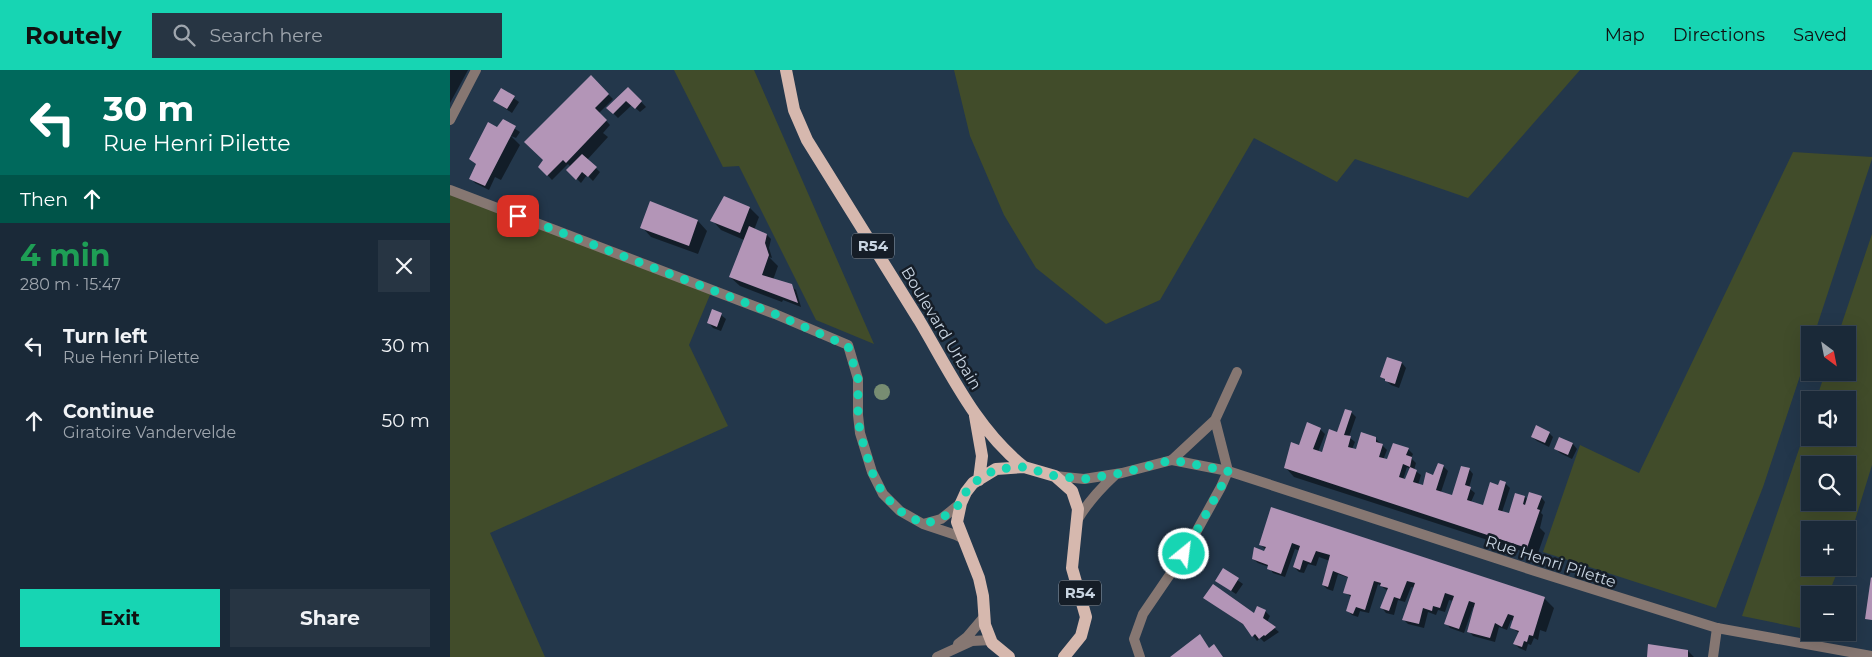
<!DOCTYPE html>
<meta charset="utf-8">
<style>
:root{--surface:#1a2938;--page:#273543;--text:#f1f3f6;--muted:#9fa6ae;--line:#384553;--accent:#17d5b3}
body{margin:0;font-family:Montserrat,sans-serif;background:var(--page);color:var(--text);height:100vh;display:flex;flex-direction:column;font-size:19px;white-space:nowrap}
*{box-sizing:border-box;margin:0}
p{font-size:16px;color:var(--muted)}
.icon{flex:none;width:28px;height:28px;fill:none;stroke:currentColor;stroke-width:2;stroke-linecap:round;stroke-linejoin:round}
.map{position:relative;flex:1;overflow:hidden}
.sheet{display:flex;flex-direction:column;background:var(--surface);width:450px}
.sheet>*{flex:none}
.guide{background:#00695c;color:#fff;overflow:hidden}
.needle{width:32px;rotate:148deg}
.buttons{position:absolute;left:1351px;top:256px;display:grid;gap:10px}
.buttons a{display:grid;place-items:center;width:55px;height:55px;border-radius:0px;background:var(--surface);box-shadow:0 5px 20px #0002,0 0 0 1px var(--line);font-size:25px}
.pin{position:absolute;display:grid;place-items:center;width:42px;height:42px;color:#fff;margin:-21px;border-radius:10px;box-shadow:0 2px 8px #0006}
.me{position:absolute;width:55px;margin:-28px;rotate:29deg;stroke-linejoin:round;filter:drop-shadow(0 0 4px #0008)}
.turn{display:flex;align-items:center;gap:18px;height:105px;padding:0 20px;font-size:22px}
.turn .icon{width:65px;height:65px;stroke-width:2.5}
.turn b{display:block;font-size:35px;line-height:42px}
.then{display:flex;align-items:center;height:48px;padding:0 20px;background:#0003;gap:10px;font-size:19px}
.round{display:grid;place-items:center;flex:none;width:52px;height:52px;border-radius:0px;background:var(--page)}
.overview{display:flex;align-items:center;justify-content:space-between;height:85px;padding:0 20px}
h1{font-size:30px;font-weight:700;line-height:38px;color:#1e9e55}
.action{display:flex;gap:10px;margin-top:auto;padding:10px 20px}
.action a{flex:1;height:58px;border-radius:0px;background:var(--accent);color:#111;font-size:20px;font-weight:700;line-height:58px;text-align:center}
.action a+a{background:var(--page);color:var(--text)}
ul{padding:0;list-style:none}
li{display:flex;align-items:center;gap:15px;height:75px;padding:0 20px}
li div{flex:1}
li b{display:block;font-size:19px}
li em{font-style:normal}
header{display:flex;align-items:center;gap:30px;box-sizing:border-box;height:70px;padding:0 25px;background:var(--accent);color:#111}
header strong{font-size:24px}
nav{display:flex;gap:28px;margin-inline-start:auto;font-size:18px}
.search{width:350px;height:45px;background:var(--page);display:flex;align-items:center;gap:12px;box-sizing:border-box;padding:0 18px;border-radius:0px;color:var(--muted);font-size:19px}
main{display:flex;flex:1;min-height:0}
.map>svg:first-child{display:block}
.green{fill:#414c2a;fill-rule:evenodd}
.shadow{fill:#0007;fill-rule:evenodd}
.building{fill:#b395b7}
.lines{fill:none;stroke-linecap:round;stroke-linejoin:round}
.minor{stroke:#867772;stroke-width:10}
.tertiary{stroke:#867772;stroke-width:10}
.primary{stroke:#d6b8ae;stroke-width:12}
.tree{fill:#788d72}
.route{stroke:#17d5b3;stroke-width:9;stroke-dasharray:0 16.2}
.labels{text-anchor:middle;stroke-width:5;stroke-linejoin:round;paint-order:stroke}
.shield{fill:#151d27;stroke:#929da9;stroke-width:1}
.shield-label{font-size:15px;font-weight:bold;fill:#c8d4e1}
.street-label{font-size:16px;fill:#c8d4e1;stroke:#151d27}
</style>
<header>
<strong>Routely</strong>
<div class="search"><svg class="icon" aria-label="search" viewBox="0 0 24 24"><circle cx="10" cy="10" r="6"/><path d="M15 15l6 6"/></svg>Search here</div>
<nav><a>Map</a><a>Directions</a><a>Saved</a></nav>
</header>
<main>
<section class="sheet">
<div class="guide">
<div class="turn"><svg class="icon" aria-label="left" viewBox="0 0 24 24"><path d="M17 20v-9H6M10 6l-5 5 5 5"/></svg><div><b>30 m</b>Rue Henri Pilette</div></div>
<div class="then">Then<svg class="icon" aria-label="ahead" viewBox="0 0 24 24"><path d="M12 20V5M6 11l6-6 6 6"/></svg></div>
</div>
<div class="overview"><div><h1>4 min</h1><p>280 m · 15:47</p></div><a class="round"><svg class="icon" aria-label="close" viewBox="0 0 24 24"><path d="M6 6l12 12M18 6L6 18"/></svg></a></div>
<ul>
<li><svg class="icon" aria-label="left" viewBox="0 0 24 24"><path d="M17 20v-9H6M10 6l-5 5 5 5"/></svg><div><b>Turn left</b><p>Rue Henri Pilette</p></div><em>30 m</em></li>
<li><svg class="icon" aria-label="ahead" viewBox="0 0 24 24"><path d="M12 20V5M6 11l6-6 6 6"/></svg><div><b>Continue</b><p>Giratoire Vandervelde</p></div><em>50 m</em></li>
</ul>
<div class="action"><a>Exit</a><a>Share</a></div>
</section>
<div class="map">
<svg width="1422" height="587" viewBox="0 0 1422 587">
<rect width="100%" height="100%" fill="#23374b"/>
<path class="green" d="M224,0H304L424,274L366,250L289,96L273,97Z
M504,0H1130L1018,128L905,89L887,112L804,68L710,230L656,254L586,198L554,145L520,66Z
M1343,82L1422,87V89L1364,265H1360V276L1313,417L1266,538L1093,482L1130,375L1189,403Z
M0,120L262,220L239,275L278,356L40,463L95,587H0Z
M1422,164V395L1398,473V460H1360V498H1389L1378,525H1360V560L1292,546L1360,347V368H1398V330H1366L1375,303L1398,302V265H1388ZM1360,395H1398V432H1360Z"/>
<path class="shadow" d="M0,0H18L0,33Z
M141,7L163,29L149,43L160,55L153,63L158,67L137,90L150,102L143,111L137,105L131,113L118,100L121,97L118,94L102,110L90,97Z
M178,18L196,37L190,42L182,35L168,48L158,38Z
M51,19L69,32L62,43L44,31Z
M53,51L70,62L66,68L61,66L70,75L51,110L45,107L39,120L25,113L21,108L27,95L21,89L53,61Z
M201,133L248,151L257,161L248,184L201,167L192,157Z
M300,138L309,147L304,160L317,165L321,169L319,178L322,188L319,187L328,196L323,210L341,216L346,220L351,237L333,230L332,232L290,216L280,207L294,170L271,160L262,150Z
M271,245L276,249L271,261L263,258L259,253Z
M938,288L952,293L956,298L949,318L941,315L932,307Z
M901,342L906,347L899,367L905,372L902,379L906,381L925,368L937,380L933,390L938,391L958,379L963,384L961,388L966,393L964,400L971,405L968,415L977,418L989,395L994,397L998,401L991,422L1003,426L1019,399L1023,404L1019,418L1025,423L1021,432L1033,436L1048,416L1055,413L1060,418L1052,442L1060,445L1075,427L1078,430L1091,427L1095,432L1091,443L1093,445L1090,458L1095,463L1087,486L844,407L835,397L850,376L870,359L875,364L868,382L872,384ZM957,397L960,399L956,411L953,410Z
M1099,363L1103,367L1099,377L1087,371L1082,367Z
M1109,368L1123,374L1127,379L1122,389L1110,383L1105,378Z
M821,439L1095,529L1104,538L1096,562L1090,560L1088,570L1084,568L1081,575L1078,574L1076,581L1069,578L1065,574L1069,563L1061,557L1063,551L1061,550L1057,560L1049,557L1045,572L1023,566L1019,561L1025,538L1023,537L1014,563L1000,558L996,553L1004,531L999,530L995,542L988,540L986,545L978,542L974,558L958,554L954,550L965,518L961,517L955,532L948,530L944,545L936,543L932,538L938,521L928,514L919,543L910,541L908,547L902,545L897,540L901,527L895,522L899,508L888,504L883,521L877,519L873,515L880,491L869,487L866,496L858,494L854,503L849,502L844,497L850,481L845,479L835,507L823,503L819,497L808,493L803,489L815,482V479L811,475Z
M773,500L793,514L786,524L766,511Z
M754,528L805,544L815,541L820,546L817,552L829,562L814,572L810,568L807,571L796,556Z
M1238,581L1244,587H1198Z"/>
<path class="building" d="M141,5L159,24L145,38L157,50L116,93L113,90L97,106L88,97L93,90L74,72Z
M178,17L192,31L185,39L176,31L163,44L156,38Z
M51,18L65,26L57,39L43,31Z
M53,49L66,56L35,116L19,109L26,94L19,89L38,52L47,57Z
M132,84L147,97L138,107L132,102L126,110L116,100Z
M274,126L300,137L290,163L260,151Z
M200,131L248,150L239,176L190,158Z
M299,156L317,164L315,173L319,185L312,205L342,214L348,233L279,207Z
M262,239L272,243L267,257L257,253Z
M937,287L952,292L945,314L935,311V309L930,307Z
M895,339L902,341L894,365L901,366L898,377L906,379L911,362L926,367V372L933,374L929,387L937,389L943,373L959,378L956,385L962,387L960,397L953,394L949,407L955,409L960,397L967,400L963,412L973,415L976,402L983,405L988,393L994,395L986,420L1002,425L1011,396L1020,398L1015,415L1021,417L1017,430L1033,435L1040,412L1048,415L1050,410L1056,412L1048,440L1059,443L1065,423L1075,426L1073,434L1075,435L1079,422L1092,426L1087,439L1090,440L1077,478L834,398L841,372L849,375L857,352L871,358L863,379L872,382L879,359L887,362Z
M1086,355L1100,362L1095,373L1081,367Z
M1109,367L1123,373L1118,385L1104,379Z
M821,437L1095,527L1083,566L1079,565L1077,572L1074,571L1072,577L1063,574L1069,561L1060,558L1064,546L1058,544L1052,557L1045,553L1040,568L1017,562L1025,533L1019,531L1009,559L994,554L1004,526L995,523L990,538L983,536L982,541L973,538L969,554L952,550L965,513L957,511L950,529L944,527L939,541L930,538L938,518L930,516L931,513L924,511L915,540L906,537L903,544L896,541L901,525L893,523L898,507L883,501L878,517L872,515L880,485L866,481L861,493L853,490L850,500L843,497L850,476L842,473L831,504L817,499L818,495L802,489L804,477L814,481L816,477L809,475Z
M773,498L789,508L781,521L765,511Z
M1421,507L1422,508V550L1415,549Z
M763,514L804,543L807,536L816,540L813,548L826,557L815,566L814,565L809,569L805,564L802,567L793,554L753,528Z
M750,564L759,578L764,574L773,587H720Z
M1198,574L1238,580V587H1197Z"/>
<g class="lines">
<path class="minor" d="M0,50L26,0
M0,120L325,244L398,275L408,309V345L410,363L422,402L433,424L450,441L473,454L506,465L514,469
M765,350L778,401
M722,390L765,350L787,302
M473,454L491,449L511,433
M508,574L517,567L534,547
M487,587L522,571L541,570
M1263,587L1267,558"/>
<path class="tertiary" d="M605,406L634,409L672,403L722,390L778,401
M628,449C638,432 651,418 665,405
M690,587L684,569L693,544L734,484L771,417L778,401L1085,501L1267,558L1422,586"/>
<path class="primary" d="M336,0L344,40L357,70C395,130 432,190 469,250C500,302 526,359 574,397
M525,346L532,386L529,410
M559,587L542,573L535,555L533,526L529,508L507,452L511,433L516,422L523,413L546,399L574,397L605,406L622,421L628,439L622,498L636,547L631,566L614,587"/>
</g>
<circle class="tree" cx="432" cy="322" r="8"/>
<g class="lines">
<path class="route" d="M68,146L325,244L398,276L408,309V345L410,363L422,402L433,424L450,441L473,454L491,449L511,433L516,422L523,413L546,399L574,397L605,406L634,409L672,403L722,390L778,401L771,417L734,484"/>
</g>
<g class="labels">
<g class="shield">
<rect x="402" y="163.5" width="42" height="25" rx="4"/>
<rect x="609" y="510.5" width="42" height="25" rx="4"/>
</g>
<g class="shield-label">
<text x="423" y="181">R54</text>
<text x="630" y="528">R54</text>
</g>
<g class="street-label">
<text transform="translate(492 258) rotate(59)" y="6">Boulevard Urbain</text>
<text transform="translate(1101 491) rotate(18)" y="6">Rue Henri Pilette</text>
</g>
</g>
</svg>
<div class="buttons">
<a><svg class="needle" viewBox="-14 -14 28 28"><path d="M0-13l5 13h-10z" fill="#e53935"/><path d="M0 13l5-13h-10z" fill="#9fa6ae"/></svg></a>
<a><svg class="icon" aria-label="sound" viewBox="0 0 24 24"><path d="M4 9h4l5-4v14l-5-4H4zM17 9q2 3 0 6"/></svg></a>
<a><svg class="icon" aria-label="search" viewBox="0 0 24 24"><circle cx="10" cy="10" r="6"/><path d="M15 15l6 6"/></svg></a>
<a>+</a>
<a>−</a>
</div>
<div class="pin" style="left:68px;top:146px;background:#d93025"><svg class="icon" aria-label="arrive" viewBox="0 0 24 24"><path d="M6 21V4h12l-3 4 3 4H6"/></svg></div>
<svg class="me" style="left:734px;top:484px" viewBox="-20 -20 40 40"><circle r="17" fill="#17d5b3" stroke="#fff" stroke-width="3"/><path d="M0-11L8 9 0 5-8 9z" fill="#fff"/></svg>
</div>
</main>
